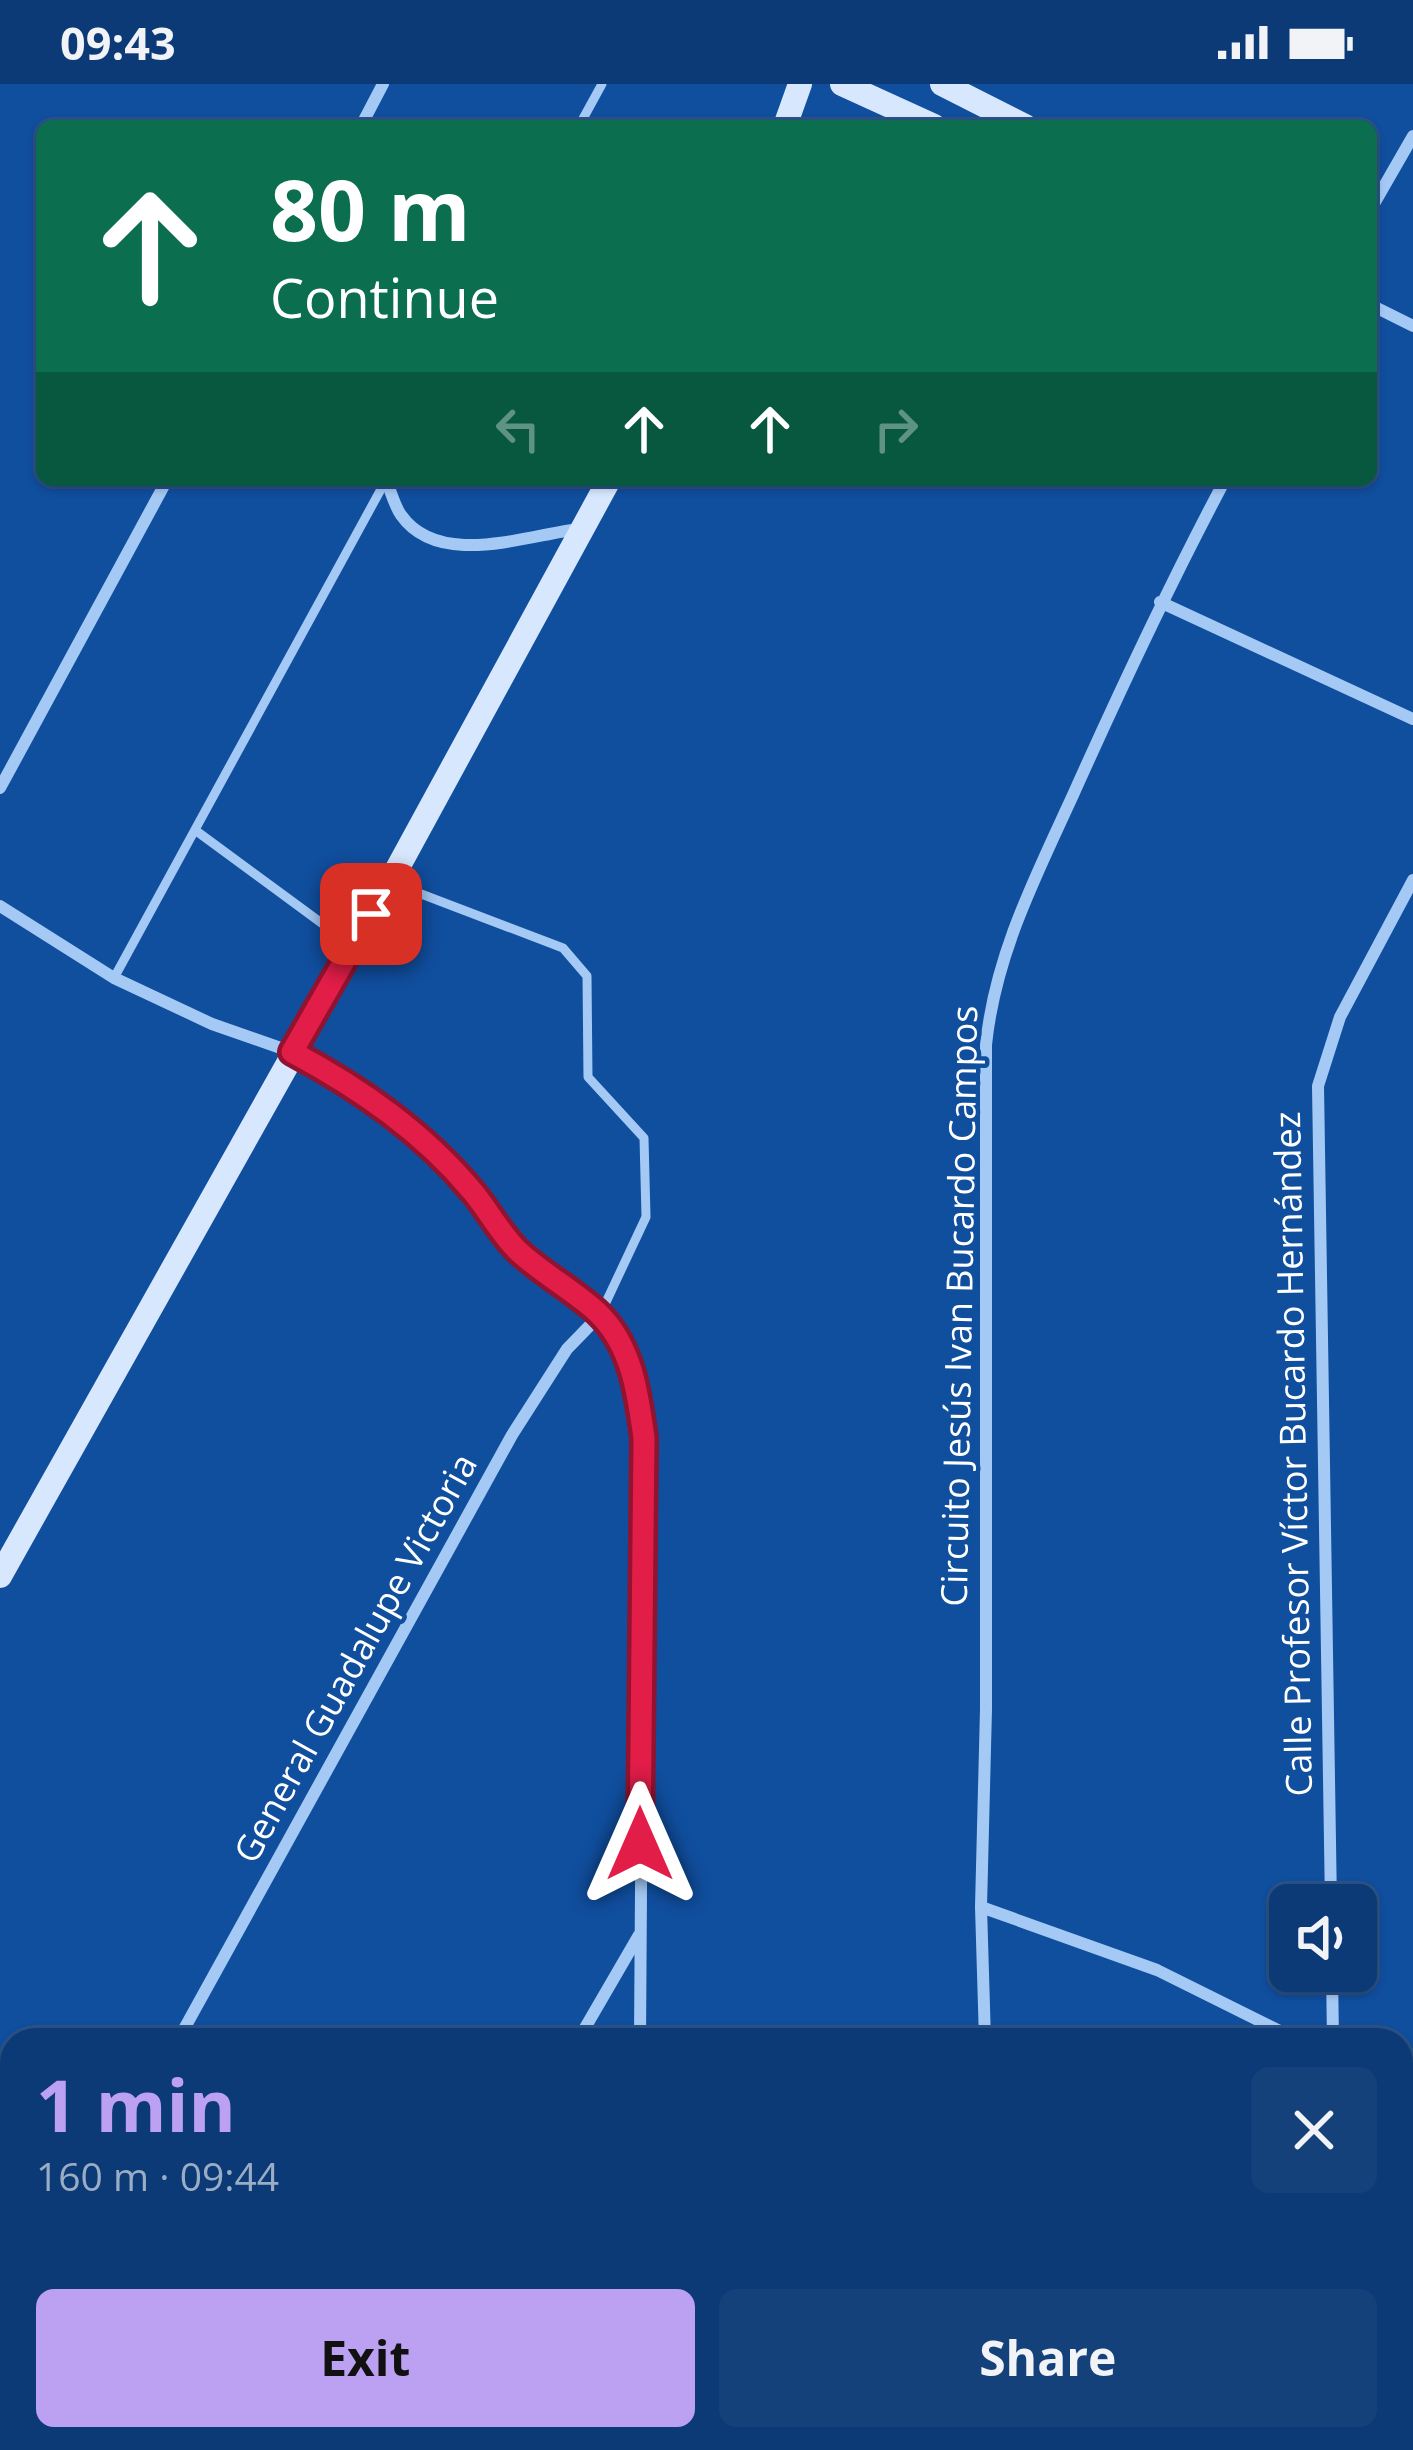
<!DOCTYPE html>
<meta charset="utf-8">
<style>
:root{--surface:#0c3a76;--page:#15417b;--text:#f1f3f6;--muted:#9aadc5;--line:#2c5488;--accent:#bca0f2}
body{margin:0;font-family:"Open Sans",sans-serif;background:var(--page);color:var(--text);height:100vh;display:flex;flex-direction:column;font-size:45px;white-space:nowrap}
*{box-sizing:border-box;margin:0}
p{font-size:39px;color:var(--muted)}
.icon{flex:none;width:66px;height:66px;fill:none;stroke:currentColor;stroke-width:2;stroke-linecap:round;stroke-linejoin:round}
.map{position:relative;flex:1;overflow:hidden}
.sheet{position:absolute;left:0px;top:1944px;width:1413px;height:423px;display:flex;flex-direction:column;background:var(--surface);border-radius:36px 36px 0 0;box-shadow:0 3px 9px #0004,0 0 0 3px var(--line)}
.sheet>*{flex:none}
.banner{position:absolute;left:36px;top:36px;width:1341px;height:366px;border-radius:18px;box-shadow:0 3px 9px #0004,0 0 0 3px var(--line);background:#0b6e4f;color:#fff;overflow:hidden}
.fabs{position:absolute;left:1269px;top:1800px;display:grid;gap:24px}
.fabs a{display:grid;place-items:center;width:108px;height:108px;border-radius:18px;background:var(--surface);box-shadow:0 3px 9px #0004,0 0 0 3px var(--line);font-size:60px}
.pin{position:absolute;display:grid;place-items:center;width:102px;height:102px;color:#fff;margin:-51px;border-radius:24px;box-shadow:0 6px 18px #0006}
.me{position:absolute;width:132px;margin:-66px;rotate:0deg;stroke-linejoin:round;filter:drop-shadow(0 0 9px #0008)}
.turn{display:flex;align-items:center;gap:42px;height:252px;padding:0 36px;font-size:54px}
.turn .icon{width:156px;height:156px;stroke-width:2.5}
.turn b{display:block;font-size:84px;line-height:102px}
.lanes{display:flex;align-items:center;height:114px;padding:0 36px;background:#0003;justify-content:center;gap:60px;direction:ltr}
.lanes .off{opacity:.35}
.round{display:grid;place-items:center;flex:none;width:126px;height:126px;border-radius:18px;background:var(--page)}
.summary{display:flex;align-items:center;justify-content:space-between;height:204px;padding:0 36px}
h1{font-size:72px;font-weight:700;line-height:90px;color:var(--accent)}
.button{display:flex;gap:24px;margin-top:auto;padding:24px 36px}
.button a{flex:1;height:138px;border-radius:18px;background:var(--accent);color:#111;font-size:48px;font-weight:700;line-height:138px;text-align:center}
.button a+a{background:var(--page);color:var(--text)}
.status{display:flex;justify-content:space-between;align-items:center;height:84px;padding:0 60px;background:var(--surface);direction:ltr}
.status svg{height:33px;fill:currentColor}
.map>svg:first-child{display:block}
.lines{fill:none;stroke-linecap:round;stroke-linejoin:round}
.lane{stroke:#a5c9f5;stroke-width:9}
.street{stroke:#a5c9f5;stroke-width:12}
.secondary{stroke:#d6e7fe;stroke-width:24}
.route-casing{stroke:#92132f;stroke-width:30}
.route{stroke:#e11d48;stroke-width:21}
.labels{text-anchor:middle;stroke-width:9;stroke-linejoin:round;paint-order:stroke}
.street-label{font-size:36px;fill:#fff;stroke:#104e9e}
</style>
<div class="status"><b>09:43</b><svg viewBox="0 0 49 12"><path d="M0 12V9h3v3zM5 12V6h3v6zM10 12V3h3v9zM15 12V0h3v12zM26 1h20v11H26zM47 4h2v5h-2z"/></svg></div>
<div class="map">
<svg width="1413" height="2366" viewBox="0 0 1413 2366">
<rect width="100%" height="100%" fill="#104e9e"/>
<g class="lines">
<path class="lane" d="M579,42L602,0
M195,746L350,860
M395,800L563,864L587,892L588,993L644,1054L646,1133L600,1231
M114,894L386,396"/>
<path class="street" d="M361,42L383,0
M1371,125L1413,52
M1371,221L1413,242
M386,396C391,407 394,421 401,431C439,485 527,451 579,445
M1160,518L1413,635
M0,704L167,396
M0,822L114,894L212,940L292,968L345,997L418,1050L472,1107L517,1165L600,1231L627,1272L644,1354L640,1956
M1331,1821L1318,1002L1340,933L1413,796
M981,1823L1157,1886L1298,1956
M1332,1887L1333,1956
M178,1956L512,1351L567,1265L600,1231
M578,1956L639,1851
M985,1956L981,1823L986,1625V961C995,871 1036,792 1073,711C1121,604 1170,499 1225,396
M1401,2013L1413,2020
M0,2277L12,2256
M642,2355V2366
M1307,2355L1323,2366
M339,2366L345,2355
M990,2366V2355"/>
<path class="secondary" d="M842,0L934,42
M942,0L1025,42
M785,42L800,0
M0,1492L390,798L609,396"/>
</g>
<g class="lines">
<g class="route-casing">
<path id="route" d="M371,830L292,968C361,1005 423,1048 473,1108C488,1126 500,1149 517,1166C541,1189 572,1205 597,1228C632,1261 638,1310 644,1354L640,1760"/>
</g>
<use href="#route" class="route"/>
</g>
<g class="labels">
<g class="street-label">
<text transform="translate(959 1222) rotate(-89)" y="13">Circuito Jesús Ivan Bucardo Campos</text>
<text transform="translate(1293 1370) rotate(-91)" y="13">Calle Profesor Víctor Bucardo Hernández</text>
<text transform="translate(355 1574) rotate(-61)" y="13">General Guadalupe Victoria</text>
</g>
</g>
</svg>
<div class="fabs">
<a><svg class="icon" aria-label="sound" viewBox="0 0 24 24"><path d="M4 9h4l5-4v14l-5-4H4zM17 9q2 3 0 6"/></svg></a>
</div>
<div class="pin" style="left:371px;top:830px;background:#d93025"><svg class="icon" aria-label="arrive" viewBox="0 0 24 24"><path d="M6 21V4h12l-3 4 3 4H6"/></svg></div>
<svg class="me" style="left:640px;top:1760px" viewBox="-20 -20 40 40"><path d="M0-17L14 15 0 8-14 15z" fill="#e11d48" stroke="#fff" stroke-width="4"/></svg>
<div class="banner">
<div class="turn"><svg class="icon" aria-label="ahead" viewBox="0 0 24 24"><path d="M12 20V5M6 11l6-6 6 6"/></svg><div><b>80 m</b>Continue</div></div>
<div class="lanes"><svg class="icon off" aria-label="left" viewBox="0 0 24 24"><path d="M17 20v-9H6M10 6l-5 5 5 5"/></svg><svg class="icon" aria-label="ahead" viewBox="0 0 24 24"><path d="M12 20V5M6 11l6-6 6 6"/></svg><svg class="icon" aria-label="ahead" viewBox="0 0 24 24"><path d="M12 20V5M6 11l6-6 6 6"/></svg><svg class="icon off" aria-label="right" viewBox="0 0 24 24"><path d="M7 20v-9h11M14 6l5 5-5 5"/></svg></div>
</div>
<section class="sheet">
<div class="summary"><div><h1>1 min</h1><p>160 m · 09:44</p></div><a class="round"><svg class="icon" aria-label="close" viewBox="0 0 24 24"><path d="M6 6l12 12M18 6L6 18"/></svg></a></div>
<div class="button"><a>Exit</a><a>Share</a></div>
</section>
</div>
